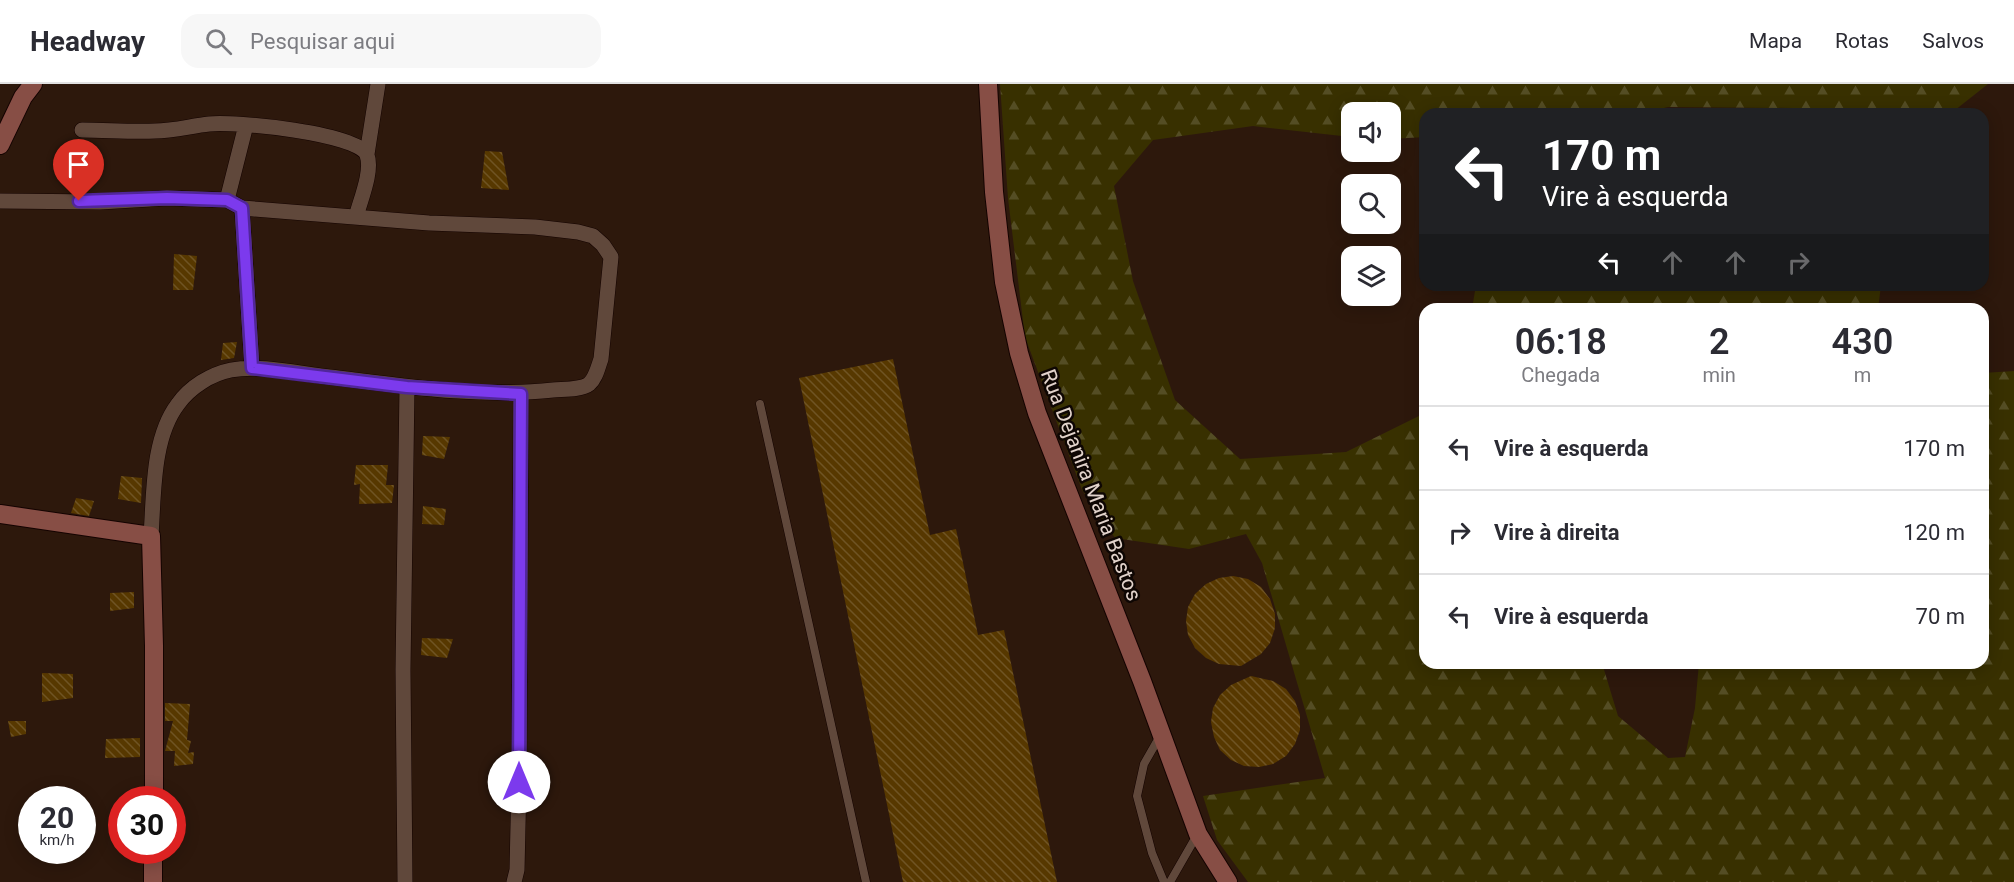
<!DOCTYPE html>
<html lang="pt">
<meta charset="utf-8">
<style>
:root{--surface:#fff;--page:#f7f7f7;--text:#2b2b33;--muted:#7c7c81;--line:#e1e1e2}
body{margin:0;font-family:Roboto,sans-serif;background:var(--page);color:var(--text);height:100vh;display:flex;flex-direction:column;font-size:22px;white-space:nowrap}
*{box-sizing:border-box;margin:0}
p{font-size:20px;color:var(--muted)}
.icon{flex:none;width:33px;height:33px;fill:none;stroke:currentColor;stroke-width:2;stroke-linecap:round;stroke-linejoin:round}
.map{position:relative;flex:1;overflow:hidden}
.side{position:absolute;left:1419px;top:219px;width:570px;height:366px;display:flex;flex-direction:column;background:var(--surface);border-radius:18px;box-shadow:0 3px 15px #0003}
.side>*{flex:none}
.guide{position:absolute;left:1419px;top:24px;width:570px;height:183px;border-radius:18px;box-shadow:0 3px 15px #0003;background:#202124;color:#fff;overflow:hidden}
.controls{position:absolute;left:1341px;top:18px;display:grid;gap:12px}
.controls a{display:grid;place-items:center;width:60px;height:60px;border-radius:12px;background:var(--surface);box-shadow:0 3px 15px #0003;font-size:30px}
.speed{position:absolute;left:18px;top:702px;display:flex;gap:12px;font-size:30px;font-weight:700;text-align:center}
.speed>*{display:grid;place-content:center;width:78px;height:78px;border-radius:50%;background:var(--surface);box-shadow:0 3px 15px #0003;line-height:1}
.speed small{font-size:15px;font-weight:400}
.speed .limit{border:9px solid #d22;background:#fff;color:#111}
.pin{position:absolute;display:grid;place-items:center;width:51px;height:51px;color:#fff;margin:-62px -26px;border-radius:50% 50% 50% 0;rotate:-45deg;box-shadow:0 0 6px #0007}
.pin .icon{rotate:45deg}
.me{position:absolute;width:66px;margin:-33px;rotate:0deg;stroke-linejoin:round;filter:drop-shadow(0 0 4px #0008)}
.turn{display:flex;align-items:center;gap:21px;height:126px;padding:0 24px;font-size:27px}
.turn .icon{width:78px;height:78px;stroke-width:2.5}
.turn b{display:block;font-size:42px;line-height:51px}
.lanes{display:flex;align-items:center;height:57px;padding:0 24px;background:#0003;justify-content:center;gap:30px;direction:ltr}
.lanes .off{opacity:.35}
.eta{display:flex;justify-content:space-evenly;align-items:center;height:102px;text-align:center}
.eta b{font-size:36px;font-weight:600;line-height:42px}
ul{padding:0;list-style:none}
li{display:flex;align-items:center;gap:18px;height:84px;padding:0 24px;border-top:2px solid var(--line)}
li div{flex:1}
li b{display:block;font-size:22px}
li em{font-style:normal}
header{display:flex;align-items:center;gap:36px;box-sizing:border-box;height:84px;padding:0 30px;background:var(--surface);border-bottom:2px solid var(--line)}
header strong{font-size:28px}
nav{display:flex;gap:33px;margin-inline-start:auto;font-size:21px}
.search{width:420px;height:54px;background:var(--page);display:flex;align-items:center;gap:15px;box-sizing:border-box;padding:0 21px;border-radius:18px;color:var(--muted);font-size:22px}
.map>svg:first-child{display:block}
.forest{fill:url(#forest-firs)}
.building{fill:url(#building-back-hatch)}
.lines{fill:none;stroke-linecap:round;stroke-linejoin:round}
.lane-casing{stroke:#140300;stroke-width:9}
.street-casing{stroke:#140300;stroke-width:16}
.secondary-casing{stroke:#140300;stroke-width:20}
.lane{stroke:#60483b;stroke-width:8}
.street{stroke:#60483b;stroke-width:15}
.secondary{stroke:#874e45;stroke-width:18}
.route-casing{stroke:#51269a;stroke-width:15}
.route{stroke:#7c3aed;stroke-width:10}
.labels{text-anchor:middle;stroke-width:5;stroke-linejoin:round;paint-order:stroke}
.street-label{font-size:21px;fill:#e2d3cb;stroke:#0e0603}
</style>
<header>
<strong>Headway</strong>
<div class="search"><svg class="icon" aria-label="search" viewBox="0 0 24 24"><circle cx="10" cy="10" r="6"/><path d="M15 15l6 6"/></svg>Pesquisar aqui</div>
<nav><a>Mapa</a><a>Rotas</a><a>Salvos</a></nav>
</header>
<div class="map">
<svg width="2014" height="798" viewBox="0 0 2014 798">
<defs>
<pattern id="forest-firs" width="22" height="20" patternUnits="userSpaceOnUse" patternTransform="scale(1.5)"><rect width="22" height="20" fill="#383000"/><path d="M5 1l3.5 6h-7zM16 11l3.5 6h-7z" fill="#544d24"/></pattern>
<pattern id="building-back-hatch" width="6" height="6" patternUnits="userSpaceOnUse" patternTransform="scale(1.5)"><rect width="6" height="6" fill="#573800"/><path d="M-1 5l2 2M0 0l6 6M5-1l2 2" fill="none" stroke="#6f5424"/></pattern>
</defs>
<rect width="100%" height="100%" fill="#2d180c"/>
<path class="forest" d="M1000,0H1988L1950,30H1838L1794,24L1668,23L1638,30H1425V53L1391,55L1390,28H1352L1351,53L1253,42L1153,56L1114,102L1133,197L1175,316L1240,375L1346,368L1425,329V579H1602L1618,632L1668,674L1685,673L1695,624L1699,579H1983V289L2014,287V798H1248L1217,756L1203,712L1325,694L1262,479L1246,450L1189,465L1115,454L1082,406L1025,253L1008,114Z
M1476,201H1881L1878,225H1472Z"/>
<path class="building" d="M485,67L502,68L509,106L481,104Z
M174,170L197,172L193,206H173Z
M237,258L234,274L221,276L223,259Z
M893,275L930,451L956,445L978,551L1004,546L1057,798H903L799,294Z
M423,352L450,353L444,375L422,371Z
M356,381H388L386,401H394L392,419L359,420L360,400L354,401Z
M121,392L142,394L141,419L118,415Z
M76,414L94,417L89,432L71,429Z
M423,422L446,425L444,441L422,440Z
M1233,492L1248,495L1261,503L1270,515L1275,530V544L1270,559L1261,570L1241,582L1219,580L1206,574L1195,564L1188,551L1186,537L1188,523L1195,510L1206,500L1219,494Z
M134,508V524L110,527V509Z
M422,554L453,555L447,574L421,571Z
M42,589L73,590V614L42,618Z
M1251,592L1273,597L1286,605L1295,617L1300,631V646L1295,660L1286,672L1273,680L1259,683L1244,682L1231,676L1220,666L1214,653L1211,638L1213,624L1220,611L1231,601Z
M165,619L190,620L187,656L191,657L188,669L194,668L193,680L174,682L175,667H165L173,637H165Z
M8,637H26V650L11,653Z
M140,654V673L105,674L106,655Z"/>
<g class="lines">
<g class="lane-casing">
<path id="lane" d="M760,320L866,798
M1160,652L1144,680L1137,712L1152,769L1164,798
M1170,798L1197,751"/>
</g>
<g class="street-casing">
<path id="street" d="M82,46C106,46 131,48 155,47C173,47 191,42 209,40C234,37 358,49 367,71C373,87 360,117 356,133
M367,70L378,0
M227,116L246,41
M0,117L100,118L167,114L227,116L242,124L429,139L535,143L578,148L593,152L603,161L611,173L601,275C598,283 596,294 589,300C581,306 563,305 553,306C481,314 403,302 330,293C300,290 261,280 231,286C211,290 190,303 178,320C152,354 154,410 151,452
M242,124L252,284
M405,798L403,586L407,303
M514,798L517,786L519,697L521,310"/>
</g>
<g class="secondary-casing">
<path id="secondary" d="M988,0L994,108L1004,198L1019,269L1037,329L1142,597L1198,750L1228,798
M0,61L23,13L33,0
M0,430L151,452L154,562V716
M153,798V766"/>
</g>
<use href="#lane" class="lane"/>
<use href="#street" class="street"/>
<use href="#secondary" class="secondary"/>
</g>
<g class="lines">
<g class="route-casing">
<path id="route" d="M79,117L167,114L227,116L242,124L252,284L407,303L521,310L519,698"/>
</g>
<use href="#route" class="route"/>
</g>
<g class="labels">
<g class="street-label">
<text transform="translate(1091 401) rotate(69)" y="7">Rua Dejanira Maria Bastos</text>
</g>
</g>
</svg>
<div class="controls">
<a><svg class="icon" aria-label="sound" viewBox="0 0 24 24"><path d="M4 9h4l5-4v14l-5-4H4zM17 9q2 3 0 6"/></svg></a>
<a><svg class="icon" aria-label="search" viewBox="0 0 24 24"><circle cx="10" cy="10" r="6"/><path d="M15 15l6 6"/></svg></a>
<a><svg class="icon" aria-label="layers" viewBox="0 0 24 24"><path d="M12 4l9 5-9 5-9-5zM3 14l9 5 9-5"/></svg></a>
</div>
<div class="speed"><div>20<small>km/h</small></div><div class="limit">30</div></div>
<div class="pin" style="left:79px;top:117px;background:#d93025"><svg class="icon" aria-label="arrive" viewBox="0 0 24 24"><path d="M6 21V4h12l-3 4 3 4H6"/></svg></div>
<svg class="me" style="left:519px;top:698px" viewBox="-20 -20 40 40"><circle r="19" fill="#fff"/><path d="M0-13L10 11 0 6-10 11z" fill="#7c3aed"/></svg>
<div class="guide">
<div class="turn"><svg class="icon" aria-label="left" viewBox="0 0 24 24"><path d="M17 20v-9H6M10 6l-5 5 5 5"/></svg><div><b>170 m</b>Vire à esquerda</div></div>
<div class="lanes"><svg class="icon" aria-label="left" viewBox="0 0 24 24"><path d="M17 20v-9H6M10 6l-5 5 5 5"/></svg><svg class="icon off" aria-label="ahead" viewBox="0 0 24 24"><path d="M12 20V5M6 11l6-6 6 6"/></svg><svg class="icon off" aria-label="ahead" viewBox="0 0 24 24"><path d="M12 20V5M6 11l6-6 6 6"/></svg><svg class="icon off" aria-label="right" viewBox="0 0 24 24"><path d="M7 20v-9h11M14 6l5 5-5 5"/></svg></div>
</div>
<section class="side">
<div class="eta">
<div><b>06:18</b><p>Chegada</p></div>
<div><b>2</b><p>min</p></div>
<div><b>430</b><p>m</p></div>
</div>
<ul>
<li><svg class="icon" aria-label="left" viewBox="0 0 24 24"><path d="M17 20v-9H6M10 6l-5 5 5 5"/></svg><div><b>Vire à esquerda</b></div><em>170 m</em></li>
<li><svg class="icon" aria-label="right" viewBox="0 0 24 24"><path d="M7 20v-9h11M14 6l5 5-5 5"/></svg><div><b>Vire à direita</b></div><em>120 m</em></li>
<li><svg class="icon" aria-label="left" viewBox="0 0 24 24"><path d="M17 20v-9H6M10 6l-5 5 5 5"/></svg><div><b>Vire à esquerda</b></div><em>70 m</em></li>
</ul>
</section>
</div>
